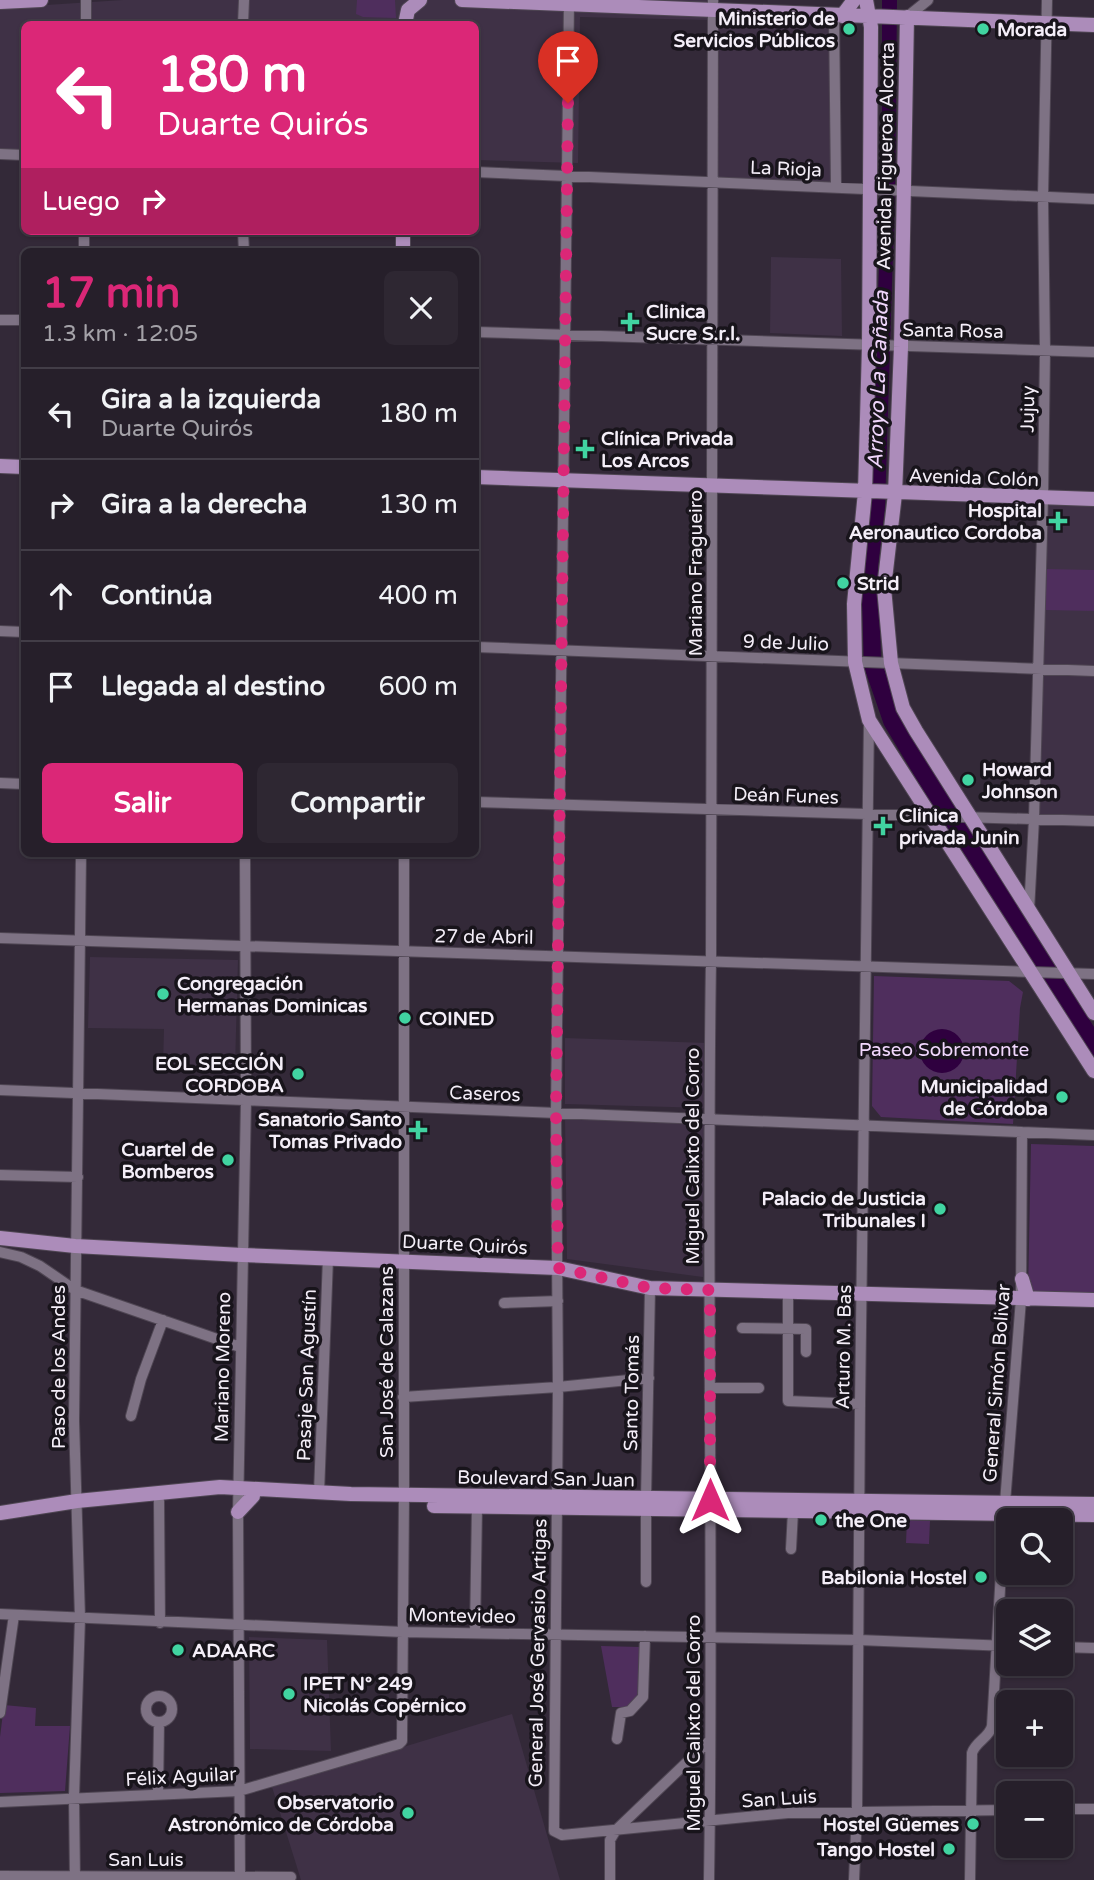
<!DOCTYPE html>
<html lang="es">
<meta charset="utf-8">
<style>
:root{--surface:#261f2a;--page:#2e2732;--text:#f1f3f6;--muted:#a4a2a8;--line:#423d47;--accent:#db2777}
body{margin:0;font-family:"Varela Round",sans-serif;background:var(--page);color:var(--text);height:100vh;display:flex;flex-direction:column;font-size:26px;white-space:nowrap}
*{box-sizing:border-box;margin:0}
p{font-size:23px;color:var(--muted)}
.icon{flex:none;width:38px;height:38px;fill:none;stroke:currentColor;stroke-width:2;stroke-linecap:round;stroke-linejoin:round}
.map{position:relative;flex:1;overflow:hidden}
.details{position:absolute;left:21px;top:248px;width:458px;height:609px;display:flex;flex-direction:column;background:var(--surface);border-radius:10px;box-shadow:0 2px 5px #0004,0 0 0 2px var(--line)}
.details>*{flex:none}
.top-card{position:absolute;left:21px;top:21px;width:458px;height:214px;border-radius:10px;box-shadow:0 2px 5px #0004,0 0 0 2px var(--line);background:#db2777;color:#fff;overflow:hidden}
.buttons{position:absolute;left:996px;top:1508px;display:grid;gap:14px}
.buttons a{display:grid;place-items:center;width:77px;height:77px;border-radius:10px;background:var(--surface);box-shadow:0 2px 5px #0004,0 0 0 2px var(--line);font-size:35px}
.pin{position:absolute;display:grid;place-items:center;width:60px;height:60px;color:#fff;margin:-72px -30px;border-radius:50% 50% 50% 0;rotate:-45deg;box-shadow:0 0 7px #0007}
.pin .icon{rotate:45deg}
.me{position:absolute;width:77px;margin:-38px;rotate:0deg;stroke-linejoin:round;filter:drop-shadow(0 0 5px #0008)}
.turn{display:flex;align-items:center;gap:24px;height:147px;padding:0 21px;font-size:32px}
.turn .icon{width:91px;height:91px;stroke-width:2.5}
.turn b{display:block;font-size:49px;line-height:60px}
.then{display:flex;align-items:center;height:66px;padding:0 21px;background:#0003;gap:14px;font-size:26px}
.round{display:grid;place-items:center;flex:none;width:74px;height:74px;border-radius:10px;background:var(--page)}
.summary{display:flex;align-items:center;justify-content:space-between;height:119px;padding:0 21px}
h1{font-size:42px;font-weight:700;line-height:52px;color:var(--accent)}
.button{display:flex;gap:14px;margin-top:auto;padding:14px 21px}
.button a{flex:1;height:80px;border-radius:10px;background:var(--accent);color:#fff;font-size:28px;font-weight:700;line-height:80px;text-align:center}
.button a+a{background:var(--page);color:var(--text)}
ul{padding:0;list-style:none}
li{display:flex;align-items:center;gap:21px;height:91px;padding:0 21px;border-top:2px solid var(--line)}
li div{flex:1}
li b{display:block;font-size:26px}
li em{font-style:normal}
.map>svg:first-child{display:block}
.built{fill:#3f3146}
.green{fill:#4f2e5d}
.water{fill:#2f003f}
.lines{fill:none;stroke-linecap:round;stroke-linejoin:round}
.minor-casing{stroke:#4f4653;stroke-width:12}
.major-casing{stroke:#4f4653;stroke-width:16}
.minor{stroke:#7e7284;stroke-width:10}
.major{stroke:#ac8cba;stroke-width:14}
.route{stroke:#db2777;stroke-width:12;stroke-dasharray:0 21.6}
.poi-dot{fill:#41d4a1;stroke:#18141b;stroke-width:2.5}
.labels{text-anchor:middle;stroke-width:7;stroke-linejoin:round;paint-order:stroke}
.poi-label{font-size:19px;font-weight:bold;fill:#f4eef8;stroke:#18141b;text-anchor:end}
.street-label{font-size:19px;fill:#f4eef8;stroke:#18141b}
.park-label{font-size:19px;fill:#f1d7fd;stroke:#18141b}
.water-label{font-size:21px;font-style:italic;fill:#efd5fb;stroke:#18141b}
</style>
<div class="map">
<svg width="1094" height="1880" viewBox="0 0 1094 1880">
<rect width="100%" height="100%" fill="#332938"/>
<path class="built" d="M123,0H719L720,18L830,20L832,183L717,179L709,20L580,17L578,163L476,160V24H24V151L0,150V8Z
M771,257L841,259L842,336L770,333Z
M1043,498L1094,500V821L1034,819Z
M90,957L238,960L235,1067L163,1066L164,1029L88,1028Z
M565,1038L707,1043L706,1108L565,1104Z
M565,1118L704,1124L703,1277L567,1259Z
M249,1637L327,1640L331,1751L250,1749Z
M512,1714L560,1880H301L272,1787Z"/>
<path class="green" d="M357,0H395L396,18L363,17L356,14Z
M1047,569L1094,570V611L1045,610Z
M874,976L1009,981L1023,992L1020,1008L1013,1124L881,1117L872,1106Z
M1031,1144L1094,1146V1295L1028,1293Z
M907,1520L930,1521L929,1544L906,1543Z
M601,1646L640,1647L638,1700L631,1707H612Z
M4,1705L36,1708L35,1726H70L65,1791L0,1793V1737Z"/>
<path class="water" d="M882,0H897L895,188L885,507L878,567L881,659L897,709L904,725L1094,1027V1059L941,820L884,725L864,667L861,568L870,509L882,188Z
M920 1051a22 22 0 1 1 44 0a22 22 0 1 1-44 0Z"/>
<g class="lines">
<g class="minor-casing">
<path id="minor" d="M569,0L556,1113L558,1387L554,1831L562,1835L788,1813L1008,1810
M834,15L836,188
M907,17L928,0
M86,24V0
M243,24L244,0
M0,154L24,155
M476,172L1094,199
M243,231L244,252
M84,252V231
M0,320H24
M476,332L1094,352
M0,631L24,632
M476,647L1094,671
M0,783L24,784
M476,802L1094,821
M1029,911L1034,819L1043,498L1045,350L1043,197L1047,0
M0,938L1094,974
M0,1090L1094,1135
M0,1175L78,1177
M0,1252L21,1257L40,1266L75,1290L240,1347
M788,1292V1401L860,1404
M504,1303L558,1301
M742,1328L806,1329V1352
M710,1388H759
M403,1397L558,1387L649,1378
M131,1416L141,1379L163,1320
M319,1493L328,1258
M646,1499L650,1288
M159,1501L160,1623
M791,1549L793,1511
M646,1582V1509
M0,1614L403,1632L859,1640L1008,1646
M475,1633L477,1506
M1060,1647L1094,1648
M146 1709a13 13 0 1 1 26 0a13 13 0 1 1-26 0Z
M0,1713L14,1615
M617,1739L621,1713L630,1711L643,1697L645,1636
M158,1795L159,1722
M0,1802L239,1791L399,1744L402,1741L404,1496V854
M1060,1809H1094
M0,1876L291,1877
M75,1880L74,1797L80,1618L74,1421L81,854
M240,1880L238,1512L246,1100L245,854
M610,1880V1840L616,1830L709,1741
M709,1880C714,1574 706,1267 711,961L713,0
M854,1880L857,1811L860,1404L869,720
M970,1880L972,1753C976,1741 989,1738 992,1726L1005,1503L1021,1299L1022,1132"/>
</g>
<g class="major-casing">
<path id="major" d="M462,0L1094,25
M866,0L871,27L869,346L865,492L854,604L855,662L869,720L1094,1071
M0,2L41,0
M842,16L854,0
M907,17L901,347L895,494L884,588L891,663L903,708L916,731L1094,1013
M405,24L408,10L420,0
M403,252V231
M0,466L24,467
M476,477C682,483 888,493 1094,499
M0,1238L75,1246L242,1255L558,1268L650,1288L1094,1300
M1022,1279L1028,1299
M434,1506L1094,1515
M238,1512L253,1496
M0,1513L77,1501L220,1487L351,1494L1094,1504"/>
</g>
<use href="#minor" class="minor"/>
<use href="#major" class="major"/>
</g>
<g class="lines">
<path class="route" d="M568,103L556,1113L558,1268L650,1288L710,1290V1500"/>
</g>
<g class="poi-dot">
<circle cx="849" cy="29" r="7"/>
<circle cx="983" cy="29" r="7"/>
<path d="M626.5 311.5h7v7h7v7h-7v7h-7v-7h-7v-7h7z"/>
<path d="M581.5 438.5h7v7h7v7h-7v7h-7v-7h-7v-7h7z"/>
<path d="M1054.5 510.5h7v7h7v7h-7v7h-7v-7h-7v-7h7z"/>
<circle cx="843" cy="583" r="7"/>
<circle cx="968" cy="780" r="7"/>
<path d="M879.5 815.5h7v7h7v7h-7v7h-7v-7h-7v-7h7z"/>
<circle cx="163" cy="994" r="7"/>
<circle cx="405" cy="1018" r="7"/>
<circle cx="298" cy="1074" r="7"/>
<circle cx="1062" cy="1097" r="7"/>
<path d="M414.5 1119.5h7v7h7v7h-7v7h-7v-7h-7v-7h7z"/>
<circle cx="228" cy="1160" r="7"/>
<circle cx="940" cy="1209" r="7"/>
<circle cx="821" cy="1520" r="7"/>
<circle cx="981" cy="1577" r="7"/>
<circle cx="178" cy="1650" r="7"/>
<circle cx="289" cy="1694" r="7"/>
<circle cx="408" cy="1813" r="7"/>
<circle cx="973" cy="1824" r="7"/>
<circle cx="949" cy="1849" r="7"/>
</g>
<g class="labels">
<g class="poi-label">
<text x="835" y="25">Ministerio de<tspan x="835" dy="22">Servicios Públicos</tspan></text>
<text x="997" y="36" text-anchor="start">Morada</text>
<text x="646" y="318" text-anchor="start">Clinica<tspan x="646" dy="22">Sucre S.r.l.</tspan></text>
<text x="601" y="445" text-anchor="start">Clínica Privada<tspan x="601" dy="22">Los Arcos</tspan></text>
<text x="1042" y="517">Hospital<tspan x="1042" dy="22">Aeronautico Cordoba</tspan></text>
<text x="857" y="590" text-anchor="start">Strid</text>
<text x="982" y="776" text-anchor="start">Howard<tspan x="982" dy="22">Johnson</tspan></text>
<text x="899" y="822" text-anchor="start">Clinica<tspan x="899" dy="22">privada Junin</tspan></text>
<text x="177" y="990" text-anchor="start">Congregación<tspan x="177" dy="22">Hermanas Dominicas</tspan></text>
<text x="419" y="1025" text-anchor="start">COINED</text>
<text x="284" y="1070">EOL SECCIÓN<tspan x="284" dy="22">CORDOBA</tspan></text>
<text x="1048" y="1093">Municipalidad<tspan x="1048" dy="22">de Córdoba</tspan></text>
<text x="402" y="1126">Sanatorio Santo<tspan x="402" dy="22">Tomas Privado</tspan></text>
<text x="214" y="1156">Cuartel de<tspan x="214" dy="22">Bomberos</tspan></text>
<text x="926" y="1205">Palacio de Justicia<tspan x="926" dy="22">Tribunales I</tspan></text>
<text x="835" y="1527" text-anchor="start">the One</text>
<text x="967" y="1584">Babilonia Hostel</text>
<text x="192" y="1657" text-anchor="start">ADAARC</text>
<text x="303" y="1690" text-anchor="start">IPET N° 249<tspan x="303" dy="22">Nicolás Copérnico</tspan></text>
<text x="394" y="1809">Observatorio<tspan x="394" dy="22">Astronómico de Córdoba</tspan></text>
<text x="959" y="1831">Hostel Güemes</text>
<text x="935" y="1856">Tango Hostel</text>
</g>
<g class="street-label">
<text transform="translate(885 156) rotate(-89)" y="7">Avenida Figueroa Alcorta</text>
<text transform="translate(786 168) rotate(2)" y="7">La Rioja</text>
<text transform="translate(953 330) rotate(1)" y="7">Santa Rosa</text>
<text transform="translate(1027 409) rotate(-89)" y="7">Jujuy</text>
<text transform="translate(974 477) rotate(2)" y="7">Avenida Colón</text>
<text transform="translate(695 573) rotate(-90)" y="7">Mariano Fragueiro</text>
<text transform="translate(786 642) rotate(2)" y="7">9 de Julio</text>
<text transform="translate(786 795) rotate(2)" y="7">Deán Funes</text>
<text transform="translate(484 936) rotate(1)" y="7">27 de Abril</text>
<text transform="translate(485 1093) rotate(2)" y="7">Caseros</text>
<text transform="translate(692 1156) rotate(-90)" y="7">Miguel Calixto del Corro</text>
<text transform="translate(465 1244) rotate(3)" y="7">Duarte Quirós</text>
<text transform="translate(843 1347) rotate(-89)" y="7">Arturo M. Bas</text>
<text transform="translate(386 1362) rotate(-90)" y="7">San José de Calazans</text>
<text transform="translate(58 1367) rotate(-90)" y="7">Paso de los Andes</text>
<text transform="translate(222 1367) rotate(-89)" y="7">Mariano Moreno</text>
<text transform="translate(306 1375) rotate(-88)" y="7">Pasaje San Agustín</text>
<text transform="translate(996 1383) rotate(-86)" y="7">General Simón Bolivar</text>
<text transform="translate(631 1393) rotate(-89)" y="7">Santo Tomás</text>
<text transform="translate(546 1478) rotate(1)" y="7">Boulevard San Juan</text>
<text transform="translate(462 1615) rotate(1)" y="7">Montevideo</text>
<text transform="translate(537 1653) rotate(-89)" y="7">General José Gervasio Artigas</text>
<text transform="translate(693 1723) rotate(-90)" y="7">Miguel Calixto del Corro</text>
<text transform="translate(181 1776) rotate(-3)" y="7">Félix Aguilar</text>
<text transform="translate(779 1798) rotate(-4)" y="7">San Luis</text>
<text x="146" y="1866">San Luis</text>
</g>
<g class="park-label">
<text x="944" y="1056">Paseo Sobremonte</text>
</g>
<g class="water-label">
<text transform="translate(878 380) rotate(-88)" y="7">Arroyo La Cañada</text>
</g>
</g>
</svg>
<div class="buttons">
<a><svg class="icon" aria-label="search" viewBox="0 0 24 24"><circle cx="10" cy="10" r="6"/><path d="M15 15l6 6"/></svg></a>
<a><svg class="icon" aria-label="layers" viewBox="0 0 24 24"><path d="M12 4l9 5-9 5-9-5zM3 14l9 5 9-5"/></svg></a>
<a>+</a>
<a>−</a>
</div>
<div class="pin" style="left:568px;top:103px;background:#d93025"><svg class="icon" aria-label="arrive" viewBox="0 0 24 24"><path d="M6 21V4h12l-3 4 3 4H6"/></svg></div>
<svg class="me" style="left:710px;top:1500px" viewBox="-20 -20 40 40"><path d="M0-17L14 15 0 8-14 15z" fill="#db2777" stroke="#fff" stroke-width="4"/></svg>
<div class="top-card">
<div class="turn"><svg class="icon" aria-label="left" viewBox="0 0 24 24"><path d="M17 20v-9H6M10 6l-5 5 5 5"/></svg><div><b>180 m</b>Duarte Quirós</div></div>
<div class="then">Luego<svg class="icon" aria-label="right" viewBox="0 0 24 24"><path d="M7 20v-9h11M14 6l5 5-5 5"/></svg></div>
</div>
<section class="details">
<div class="summary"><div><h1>17 min</h1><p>1.3 km · 12:05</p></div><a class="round"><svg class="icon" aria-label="close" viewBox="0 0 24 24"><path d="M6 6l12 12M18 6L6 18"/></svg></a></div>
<ul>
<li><svg class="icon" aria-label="left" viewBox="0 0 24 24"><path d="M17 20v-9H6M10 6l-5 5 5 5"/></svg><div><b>Gira a la izquierda</b><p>Duarte Quirós</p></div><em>180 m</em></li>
<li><svg class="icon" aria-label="right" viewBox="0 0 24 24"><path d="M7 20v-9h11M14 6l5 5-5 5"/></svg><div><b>Gira a la derecha</b></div><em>130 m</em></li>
<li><svg class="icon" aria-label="ahead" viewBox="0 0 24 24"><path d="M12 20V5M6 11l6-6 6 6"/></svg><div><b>Continúa</b></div><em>400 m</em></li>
<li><svg class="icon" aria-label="arrive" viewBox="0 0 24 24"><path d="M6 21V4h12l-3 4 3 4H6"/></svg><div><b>Llegada al destino</b></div><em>600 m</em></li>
</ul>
<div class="button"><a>Salir</a><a>Compartir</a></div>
</section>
</div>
